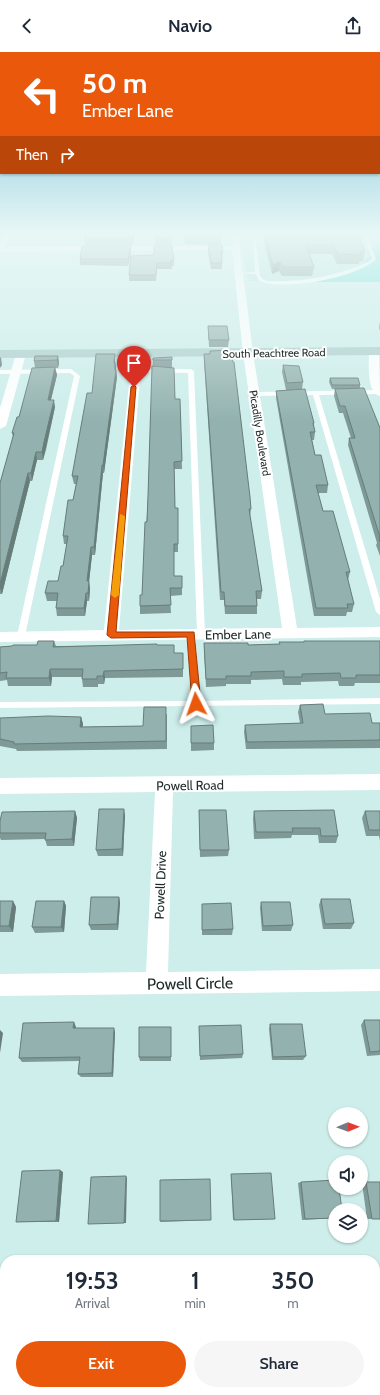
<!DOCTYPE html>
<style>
:root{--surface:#fff;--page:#f6f6f7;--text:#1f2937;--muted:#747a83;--accent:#ea580c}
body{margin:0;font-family:Cabin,sans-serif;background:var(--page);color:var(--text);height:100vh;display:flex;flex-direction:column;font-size:15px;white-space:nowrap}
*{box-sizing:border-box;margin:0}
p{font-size:13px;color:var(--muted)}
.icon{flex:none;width:22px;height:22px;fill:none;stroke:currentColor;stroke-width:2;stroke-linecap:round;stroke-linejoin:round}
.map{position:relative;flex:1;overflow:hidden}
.details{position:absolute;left:0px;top:1203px;width:380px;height:140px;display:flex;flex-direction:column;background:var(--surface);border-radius:16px 16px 0 0;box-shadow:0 1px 3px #0004}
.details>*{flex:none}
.banner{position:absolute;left:0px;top:0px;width:380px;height:122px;box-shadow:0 1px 3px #0004;background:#ea580c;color:#fff;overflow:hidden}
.needle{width:26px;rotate:89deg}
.tools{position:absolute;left:328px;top:1055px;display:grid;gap:8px}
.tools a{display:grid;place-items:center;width:40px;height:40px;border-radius:50%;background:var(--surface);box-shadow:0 1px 3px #0004;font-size:20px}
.pin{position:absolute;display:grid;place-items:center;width:34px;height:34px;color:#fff;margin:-41px -17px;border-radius:50% 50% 50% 0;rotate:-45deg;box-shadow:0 0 4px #0007}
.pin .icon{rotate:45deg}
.me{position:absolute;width:44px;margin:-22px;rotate:356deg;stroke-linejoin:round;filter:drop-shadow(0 0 3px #0008)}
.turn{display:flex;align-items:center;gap:14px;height:84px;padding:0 16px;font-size:18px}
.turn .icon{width:52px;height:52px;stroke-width:2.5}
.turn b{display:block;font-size:28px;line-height:34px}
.then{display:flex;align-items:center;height:38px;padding:0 16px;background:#0003;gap:8px;font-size:15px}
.eta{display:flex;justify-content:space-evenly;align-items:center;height:68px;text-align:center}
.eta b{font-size:24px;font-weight:600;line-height:28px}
.action{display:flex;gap:8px;margin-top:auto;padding:8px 16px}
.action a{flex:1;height:46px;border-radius:24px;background:var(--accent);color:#fff;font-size:16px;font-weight:600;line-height:46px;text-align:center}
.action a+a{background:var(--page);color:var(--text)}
header{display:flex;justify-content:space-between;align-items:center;height:52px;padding:0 16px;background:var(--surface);font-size:18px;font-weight:600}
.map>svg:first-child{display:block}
.built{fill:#bbe5e0}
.green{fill:#6adfd7}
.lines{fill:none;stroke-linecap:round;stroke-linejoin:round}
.lane{fill:#fff;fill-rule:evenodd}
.street{fill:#fff;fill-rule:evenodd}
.secondary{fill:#abcdcc;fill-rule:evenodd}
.wall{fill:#7e9996}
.shaded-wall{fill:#677d7a}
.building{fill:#93b2af;stroke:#677d7a}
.route{fill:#ea580c;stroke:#983908}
.slow{fill:#f59e0b}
.labels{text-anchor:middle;stroke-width:4;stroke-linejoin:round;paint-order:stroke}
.far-street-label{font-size:11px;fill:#1e2b2a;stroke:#fff}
.street-label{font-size:13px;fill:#1e2b2a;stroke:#fff}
.near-street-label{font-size:16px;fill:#1e2b2a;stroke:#fff}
</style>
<header><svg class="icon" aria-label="back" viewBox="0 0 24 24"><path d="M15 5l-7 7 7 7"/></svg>Navio<svg class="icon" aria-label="share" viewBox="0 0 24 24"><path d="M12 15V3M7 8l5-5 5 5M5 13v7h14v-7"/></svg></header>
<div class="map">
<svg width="380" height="1343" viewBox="0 0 380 1343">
<rect width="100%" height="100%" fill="#cdeeeb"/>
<path class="built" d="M240,181H376L380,191L367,200L370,205L368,208L367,212L316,230L310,228L300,230L248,229Z"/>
<path class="green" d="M380,191V230H316L367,213L363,210L370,205L367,200Z"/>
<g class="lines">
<path class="lane" d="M368,181H374L367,184L376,207C358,226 283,239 259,229L256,222L237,221L255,220L253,188L276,186L277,188L256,190L260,224L263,227L267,229C295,230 320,227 347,218C356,215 364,213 372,207L363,184Z
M71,317L80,324L25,584L21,587L17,584L74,324L70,321L0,322V318Z
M135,317H191L194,319L205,582L201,585L197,582L188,321L133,320L132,319Z
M380,338V342L319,343L380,547V563L376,560L313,343L255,344L252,342L255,340Z
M191,579L195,582L200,649L380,646V652L0,656V650L191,649L187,582Z"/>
<path class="street" d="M5,181H12L5,195L232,194L230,181H238L253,301L297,576L380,575V585L0,590V580L104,578L132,302L137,299L142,302L119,578L282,576L243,301L232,198L0,200V191Z
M374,296L379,299L380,344C366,341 369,310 369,299Z
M21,299L26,302L6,374L0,377V356L16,302Z
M380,722V738L173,740L168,920L380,917V939L0,944V922L146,920L155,740L0,742V726Z
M375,1233H380V1261H375Z
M0,1243H5V1271H0Z
M256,1338H286V1343H256Z"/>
<path class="secondary" d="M380,295V303L0,306V298Z"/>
</g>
<path class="wall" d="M184,181H220L221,193L185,192Z
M264,181H354L365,200L363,209L359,210V212H337L332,202H309L314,215L312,224H282L279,219L272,222L264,190Z
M134,185L132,193H85L84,187Z
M155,187H172V193H155Z
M208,193L223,200L222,207V217H211L208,200Z
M131,194V200L128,214L80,213V207Z
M131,204L174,208V214H172V217H157L156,229H129V223Z
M380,269V279L379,276Z
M208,274L229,288L228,295H209Z
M204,302L251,457L250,464L262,539L261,547H257V562H225L224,548H220L204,309Z
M58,304L59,311L58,316H55L57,323L51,348L55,355L46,398L43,408H37L32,429H30L2,542H0V431L13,385L12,381L19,365L35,316L34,309Z
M172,305V316L175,347H180L182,417H174L175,456H178V500H174V524H182V543L170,544L171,561L140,562V554L142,543L148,444L153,306Z
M115,309L117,325L104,421H103L95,503H92L89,530L90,537L89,549H87L85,564H57L56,556L57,549H47L45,541L58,529L63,514L67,492H64L63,484L73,448L76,432H74L72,424L92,341Z
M283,313L303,330L302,337L314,371V375L315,380L314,388H312L315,403L328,433L327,441H318L323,459L350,520L348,528L354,552L352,560H347L346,564H314L276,346V339L286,338L282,320Z
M330,326L360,333V336L380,376V504L376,493L377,491L348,393L349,386H351L343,361H339L334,344L335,337H332L329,330Z
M54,589L56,594L157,593L174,601H183V625L105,626L104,632H98V635H83L82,627V625H52L51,634H8L7,628L0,629V595L12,594L37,593Z
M304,589H380V631H355L354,634H339L338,629L301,630V633H283L282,627L251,628V632H226V634L206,635L204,599V591L248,593L279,592V590H303Z
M300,653L325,662L372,671H380V696L246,697L244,680L245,673L300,671L298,660Z
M167,662V697L17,699L16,697L0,694V666L81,665L83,672L82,675L143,674Z
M191,674L214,691V698L191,699Z
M199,758L229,798L228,804L200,805Z
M334,758L338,784L336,791H319L318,783H292L291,786L254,787L253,766L254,759Z
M75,759L77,766L74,794H47L45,787L1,788L0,786V769Z
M365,759H380V789L379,784H366L362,766Z
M125,763L123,804H98L96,798Z
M119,845L120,851L118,878H91L89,873Z
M321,847L354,871L351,877H323L319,853Z
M0,849H13L16,855L13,880H0Z
M64,849L66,854L64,880L35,881L32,875Z
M261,850L293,873L291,879H262L260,856Z
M202,852L233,877L232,883H202Z
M364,968H380V1003L367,1004L361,973Z
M270,972L306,1004L303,1008H272L269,977Z
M199,974L243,1002L242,1006L200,1008Z
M76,975V976L115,980L113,1025H81L78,1022L79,1009L22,1010L19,1006Z
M171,975V1009H140L139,1005Z
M63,1120L59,1170H16Z
M231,1122L275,1167L233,1168L231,1123Z
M301,1130L335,1158V1166L302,1168L298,1131Z
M366,1130H380V1167H367L362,1131Z
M211,1168L161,1170L160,1169Z
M375,1319H378L380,1321V1343H343L342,1338H375Z
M0,1327H5V1338H16V1343H0Z"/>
<path class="shaded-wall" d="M133,181H134V185L132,193V187Z
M131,194V200L128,214V207Z
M280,210L279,219L272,222L273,213Z
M115,302V309L114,319V311Z
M58,304L59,311L58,316L57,308Z
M1,305L2,313L0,316V306Z
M115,311L117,325L104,421L103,413Z
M55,315L57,323L49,355L48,348Z
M54,348L55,355L43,408L42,400Z
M36,400L37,408L32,429L31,421Z
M102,413L103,421L95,503L94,495Z
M28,421L30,429L2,542L0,536V532Z
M91,495L92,503L89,530L90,537L89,549L88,541L87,529Z
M86,541L87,549L85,564L84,556Z
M50,617L52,625L51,634L49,626Z
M104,619L105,626L104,632L103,624Z
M81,665L83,672L82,682L80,675Z
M124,757L125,763L123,804L122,797Z
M75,759L77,766L74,794L72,787Z
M119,845L120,851L118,878L117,872Z
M13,849L16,855L13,880L9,874Z
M64,849L66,854L64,880L61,875Z
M74,970L76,975V980L73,976Z
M114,976L115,980L113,1025L112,1021Z
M0,978L3,981L0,1001Z
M60,1118L63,1120L59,1170L56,1169Z
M126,1124L127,1126L126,1171H124Z
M12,1338H16V1343H11Z"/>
<path class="building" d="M85,181H133L132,187H84Z
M155,181H171L172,187H155Z
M185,181H220L221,186L185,185Z
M264,181H354L358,182L365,200H360V203L338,202L333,193H306L314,215H283L280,210L273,213Z
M208,193H222L223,200H221L222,211H211Z
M82,194H131L128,207H80Z
M154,194H172L174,208H171V211H157L156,223H129L131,204L154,203Z
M208,274H227L229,288H209Z
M230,298L233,310H234L250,445L251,457H249L262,539H256L257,554H225L224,540H221L204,302H210V299Z
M96,302H115L114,311H115V318H116L103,413H102L94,495H91L87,529H89L88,541H86L84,556H56L58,541H45L48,529H58L61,514H63L68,484H63L68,448H73L78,424H72L87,341H92Z
M35,304H58L57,308L34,309Z
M172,305V308H153V306Z
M283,313L299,314L303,330L287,331Z
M152,314L174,316L175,347H180L182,409L174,410L175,456H178V492H174V524H182V536H170L171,553L140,554V543H142L145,470H147L148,444Z
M55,315L48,348H54L44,390L42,400H36L31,421H28L0,532V431L14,381H12L17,365H19L32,316Z
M330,326H358L360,333H332Z
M364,336L380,376V490L379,485H380L349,386H355L345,354H340L335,337Z
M305,337L314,371H313L315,380H310L315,403H321L328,433H316L323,459H333L350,520H346L354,552H347L348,556H316L276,339Z
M38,589H54L53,595L157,592V593H174V601H183V617L104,619L103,624H97V627H82L83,617H50L49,626H6L7,620L0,621V595L12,594L13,593H37Z
M304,589H380V623H356V626H341L340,621L302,622V625H284V619L251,620V624H226V627H206L204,591H248V593L280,592L279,590H304Z
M323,652L325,662L370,661L372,671H380V688L247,690L245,673L303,671L300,653Z
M144,655H166V689L14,692V690L0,687V666L48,664L81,665L80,675L143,674Z
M213,673L214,691H191V674Z
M99,757H124L122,797L96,798Z
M199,758H226L229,798H200Z
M334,758L338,784H321L320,776H292L293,780H256L254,759Z
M75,759L72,787L45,788L46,781H0V769L2,760Z
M365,759H380V778H369Z
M91,845H119L117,872L89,873Z
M321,847H350L354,871L325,872Z
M0,849H13L9,874H0Z
M36,849H64L61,875H32Z
M261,850H290L293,873L263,874Z
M231,851L233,877L202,878V852Z
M364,968H380V999L370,1000Z
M74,970L73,976H114L112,1021L78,1022L80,1005L19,1006L23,971Z
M270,972H302L306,1004L273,1005Z
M241,973L243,1002L200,1004L199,974Z
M139,975H171V1005H139Z
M60,1118L56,1169L16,1170L22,1119Z
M271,1121L275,1167L234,1168L231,1122Z
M126,1124L124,1171L88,1172L91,1125Z
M210,1127L211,1168L160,1169V1128Z
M335,1128V1136H339L342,1158H335V1166L305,1167L301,1130Z
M366,1130H380V1167H372Z
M375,1323H380V1343H346V1338H375Z
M0,1331H5V1338H12L11,1343H0Z
M136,1338H206V1343H135Z"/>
<linearGradient id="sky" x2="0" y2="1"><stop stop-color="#66b9d5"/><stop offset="0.49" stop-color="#e8f7f6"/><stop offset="1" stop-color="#e8f7f6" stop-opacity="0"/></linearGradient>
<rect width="380" height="369" fill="url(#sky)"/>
<path class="route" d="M134,333L136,335L116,580H194L201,652L196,655L192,652L187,585L111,586L107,583L131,335Z"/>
<path class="slow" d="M120,462L125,464L119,543L115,546L111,543Z"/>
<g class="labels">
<g class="far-street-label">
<text transform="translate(274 301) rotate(-1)" y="4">South Peachtree Road</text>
<text transform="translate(260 381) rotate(81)" y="4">Picadilly Boulevard</text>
</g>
<g class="street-label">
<text transform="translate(238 582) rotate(-1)" y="5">Ember Lane</text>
<text transform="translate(190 733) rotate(-1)" y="5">Powell Road</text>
<text transform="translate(160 833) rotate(-88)" y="5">Powell Drive</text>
</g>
<g class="near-street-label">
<text transform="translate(190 931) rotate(-1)" y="6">Powell Circle</text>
</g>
</g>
</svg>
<div class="tools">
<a><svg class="needle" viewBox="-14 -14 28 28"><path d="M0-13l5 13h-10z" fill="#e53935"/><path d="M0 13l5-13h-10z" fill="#747a83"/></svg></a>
<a><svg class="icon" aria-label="sound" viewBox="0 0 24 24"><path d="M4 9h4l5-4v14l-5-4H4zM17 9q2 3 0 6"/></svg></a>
<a><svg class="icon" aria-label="layers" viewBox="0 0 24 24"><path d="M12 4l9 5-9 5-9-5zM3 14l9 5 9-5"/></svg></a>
</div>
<div class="pin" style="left:134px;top:335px;background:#d93025"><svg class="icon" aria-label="arrive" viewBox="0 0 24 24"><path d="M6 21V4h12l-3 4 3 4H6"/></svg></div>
<svg class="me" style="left:196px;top:652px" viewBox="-20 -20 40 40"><path d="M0-17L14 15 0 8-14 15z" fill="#ea580c" stroke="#fff" stroke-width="4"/></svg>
<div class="banner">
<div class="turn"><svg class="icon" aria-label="left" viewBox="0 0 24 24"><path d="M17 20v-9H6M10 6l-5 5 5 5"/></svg><div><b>50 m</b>Ember Lane</div></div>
<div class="then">Then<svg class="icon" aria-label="right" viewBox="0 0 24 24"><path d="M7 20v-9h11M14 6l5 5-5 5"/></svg></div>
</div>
<section class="details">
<div class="eta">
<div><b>19:53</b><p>Arrival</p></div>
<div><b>1</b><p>min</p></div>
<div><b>350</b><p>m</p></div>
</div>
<div class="action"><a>Exit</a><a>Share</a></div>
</section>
</div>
